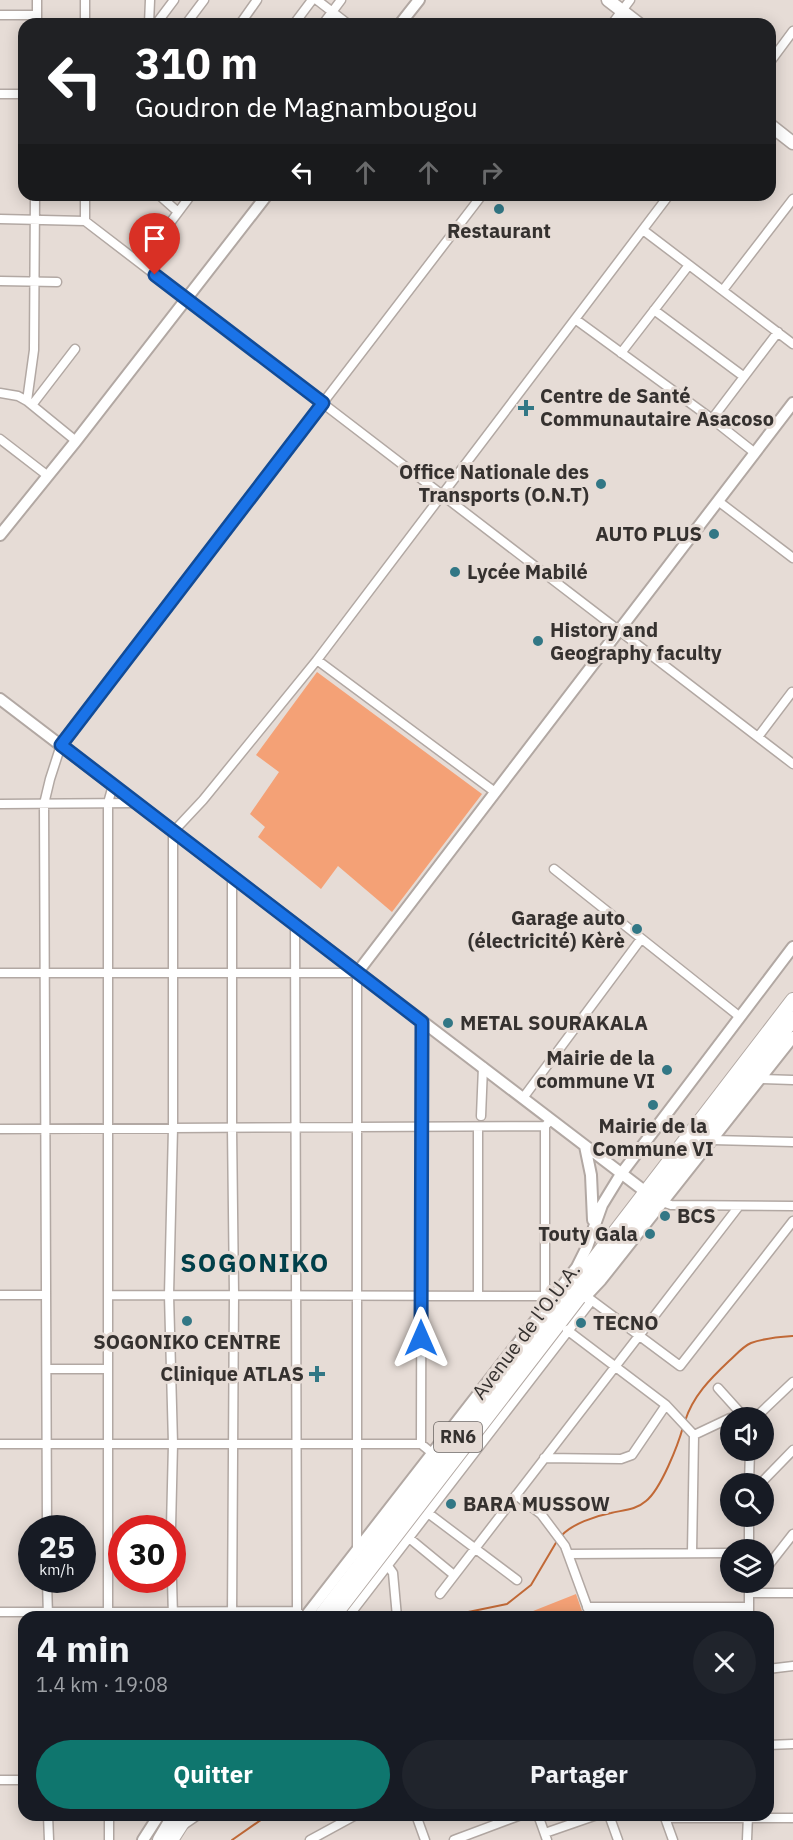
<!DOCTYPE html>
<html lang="fr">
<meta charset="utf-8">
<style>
:root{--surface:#171b24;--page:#20242c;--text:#f1f3f6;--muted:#9ea1a6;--accent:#0f766e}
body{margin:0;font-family:"IBM Plex Sans",sans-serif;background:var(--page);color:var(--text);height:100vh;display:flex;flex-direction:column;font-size:22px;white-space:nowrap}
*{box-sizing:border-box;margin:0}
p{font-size:20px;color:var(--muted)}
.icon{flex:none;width:33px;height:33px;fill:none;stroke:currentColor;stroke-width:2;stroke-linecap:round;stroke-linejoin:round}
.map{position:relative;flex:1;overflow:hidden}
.drawer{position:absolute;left:18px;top:1611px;width:756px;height:210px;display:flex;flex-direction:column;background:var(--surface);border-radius:18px;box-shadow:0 3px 15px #0003}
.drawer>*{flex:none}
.top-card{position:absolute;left:18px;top:18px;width:758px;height:183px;border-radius:18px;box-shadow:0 3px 15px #0003;background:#202124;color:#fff;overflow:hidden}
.fabs{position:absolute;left:720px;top:1407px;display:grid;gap:12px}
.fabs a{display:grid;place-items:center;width:54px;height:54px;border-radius:50%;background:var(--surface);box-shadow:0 3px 15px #0003;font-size:30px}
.speed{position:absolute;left:18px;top:1515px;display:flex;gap:12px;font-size:30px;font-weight:700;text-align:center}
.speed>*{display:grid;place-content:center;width:78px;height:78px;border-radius:50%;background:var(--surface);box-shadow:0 3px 15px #0003;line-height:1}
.speed small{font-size:15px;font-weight:400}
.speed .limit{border:9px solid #d22;background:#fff;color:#111}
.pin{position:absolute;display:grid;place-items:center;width:51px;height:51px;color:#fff;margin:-62px -26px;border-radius:50% 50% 50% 0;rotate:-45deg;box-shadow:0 0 6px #0007}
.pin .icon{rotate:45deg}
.me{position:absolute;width:66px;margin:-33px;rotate:0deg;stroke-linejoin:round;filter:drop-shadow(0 0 4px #0008)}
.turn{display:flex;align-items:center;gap:21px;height:126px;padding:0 18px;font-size:27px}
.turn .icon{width:78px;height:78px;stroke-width:2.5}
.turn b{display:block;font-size:42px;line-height:51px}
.lanes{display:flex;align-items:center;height:57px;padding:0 18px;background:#0003;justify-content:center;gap:30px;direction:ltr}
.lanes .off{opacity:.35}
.round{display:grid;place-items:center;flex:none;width:63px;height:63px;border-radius:32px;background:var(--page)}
.summary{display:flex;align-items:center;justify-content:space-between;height:102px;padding:0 18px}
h1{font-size:36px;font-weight:700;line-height:45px}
.button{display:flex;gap:12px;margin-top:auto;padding:12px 18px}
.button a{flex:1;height:69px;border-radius:36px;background:var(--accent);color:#fff;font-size:24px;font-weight:700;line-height:69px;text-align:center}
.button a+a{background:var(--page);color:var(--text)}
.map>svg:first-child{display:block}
.green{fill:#f4a176}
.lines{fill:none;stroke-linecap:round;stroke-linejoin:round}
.stream{stroke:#c16937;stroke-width:2}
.minor-casing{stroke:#b2a8a3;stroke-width:11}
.tertiary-casing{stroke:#b2a8a3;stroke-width:14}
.secondary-casing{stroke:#b2a8a3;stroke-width:15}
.trunk-casing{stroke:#b2a8a3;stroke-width:16}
.minor{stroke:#fff;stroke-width:8}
.tertiary{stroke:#fff;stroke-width:10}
.secondary{stroke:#fff;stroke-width:12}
.trunk{stroke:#fff;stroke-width:14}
.route-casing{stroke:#114b97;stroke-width:15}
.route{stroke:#1a73e8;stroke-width:10}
.poi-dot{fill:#327785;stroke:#e6dcd6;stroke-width:2}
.labels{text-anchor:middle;stroke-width:6;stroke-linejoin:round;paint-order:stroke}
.shield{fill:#e6dcd6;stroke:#6a6461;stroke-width:1.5}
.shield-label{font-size:18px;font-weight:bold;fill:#35312f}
.poi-label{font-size:20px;font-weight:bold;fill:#35312f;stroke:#e6dcd6;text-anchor:start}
.street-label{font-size:20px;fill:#35312f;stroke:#e6dcd6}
.district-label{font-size:26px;font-weight:bold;letter-spacing:1.5px;fill:#003f49;stroke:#e6dcd6}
</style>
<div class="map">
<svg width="793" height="1840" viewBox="0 0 793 1840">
<rect width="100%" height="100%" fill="#e6dcd6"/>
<path class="green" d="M317,672L482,794L392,912L338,866L321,889L258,837L265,827L250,814L279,772L256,755Z
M576,1594L584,1617H510L523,1615Z"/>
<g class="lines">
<path class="stream" d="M685,1421C693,1396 710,1379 729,1361C736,1355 742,1347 751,1343C764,1338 779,1337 793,1336
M561,1536C572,1524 595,1516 611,1513C623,1510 636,1510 646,1501C661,1489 678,1445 683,1427
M444,1617L507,1604L531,1585L557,1541
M232,1840L268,1815"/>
<g class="minor-casing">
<path id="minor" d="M85,0V24
M317,0L348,24
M0,15H37
M37,24V0
M149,24L150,0
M156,24L174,0
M186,24L204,0
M240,24L257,0
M294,24L312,0
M323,24L341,0
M612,24L630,0
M770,62L793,31
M0,94H24
M85,195V221
M159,195L178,212
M0,219L85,221L793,764
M643,230L793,344
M140,263L191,195
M0,281L57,282
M723,290L793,199
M654,310L743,376
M575,319L712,419L755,453
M621,353L689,265
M0,393L18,396L27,401L76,441
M27,401L34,350L35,195
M32,405L75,349
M712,419L778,332
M0,439L48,476
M718,501L793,558
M317,660L495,792
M758,737L792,692
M0,804L136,803
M554,869L740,1017
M295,923L297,1611
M0,973H357V1550
M760,1079L793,1080
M523,1098L641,939
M481,1116L483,1067
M478,1127V1296
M0,1129L545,1126
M712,1140L793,1142
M659,1201L671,1205L793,1206
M0,1295H46
M108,1295L545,1296L557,1301
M545,1296V1126L548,1123
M590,1299L680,1366L793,1221
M567,1330L666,1405L694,1435L692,1553
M47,1369H108
M718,1388L745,1418
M755,1418L793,1382
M694,1435L730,1418
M0,1444H421L432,1453
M421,1444L422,1022
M544,1458L621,1459L632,1455L666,1405
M749,1484L750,1450
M760,1484L793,1450
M516,1495L541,1514L565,1546L591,1617
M428,1513L517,1580
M47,1528L44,804L50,779L61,745L482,195
M171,1528L173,1444L169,1295L173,1128V832L203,800L317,660L669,195
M409,1538L454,1575
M749,1550V1516
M568,1554L730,1553
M388,1566L393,1573L397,1617
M764,1571L793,1534
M47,1580L48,1617
M172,1580L173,1617
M749,1593H793
M440,1594L739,1206
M587,1607H749
M0,1612L297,1611L299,1613
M108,1617V803L113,785
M232,1617L234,1294L232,1128V876
M348,1617L589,1304L588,1295
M749,1617V1582
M768,1669L793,1666
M768,1745L793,1744
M0,1780H24
M48,1815L49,1840
M109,1815V1840
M416,1815L425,1840
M538,1815L547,1840
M609,1815L618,1840
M664,1815L673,1840
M665,1818H793
M182,1826L198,1815
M545,1833L597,1815
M310,1840L356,1815
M454,1840L521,1815
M747,1840L748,1815"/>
</g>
<g class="tertiary-casing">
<path id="tertiary" d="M400,24L419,0
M0,535L76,441L267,195
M0,699L651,1196
M357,973L793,403
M585,1146L591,1175L593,1220
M585,1297L601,1280L793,1037
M305,1617L577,1267L587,1247L602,1205L621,1174L793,947
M143,1840L159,1815"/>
</g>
<g class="secondary-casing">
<path id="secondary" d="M608,0L639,24
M770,125L793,143"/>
</g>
<g class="trunk-casing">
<path id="trunk" d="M320,1617L793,1000
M333,1617L793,1019
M160,1840L175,1815
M171,1840L187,1815"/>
</g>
<use href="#minor" class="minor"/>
<use href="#tertiary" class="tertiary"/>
<use href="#secondary" class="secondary"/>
<use href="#trunk" class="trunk"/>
</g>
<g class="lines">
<g class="route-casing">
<path id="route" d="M155,275L323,403L61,745L422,1022L421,1338"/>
</g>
<use href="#route" class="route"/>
</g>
<g class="poi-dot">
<circle cx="499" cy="209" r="6"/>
<path d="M523 399h6v6h6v6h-6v6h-6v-6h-6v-6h6z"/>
<circle cx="601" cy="484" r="6"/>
<circle cx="714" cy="534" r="6"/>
<circle cx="455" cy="572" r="6"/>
<circle cx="538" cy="641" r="6"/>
<circle cx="637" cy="929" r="6"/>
<circle cx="448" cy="1023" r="6"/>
<circle cx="667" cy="1070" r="6"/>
<circle cx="653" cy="1105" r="6"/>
<circle cx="665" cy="1216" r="6"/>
<circle cx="650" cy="1234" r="6"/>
<circle cx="187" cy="1321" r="6"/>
<circle cx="581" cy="1323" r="6"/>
<path d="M314 1365h6v6h6v6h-6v6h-6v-6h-6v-6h6z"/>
<circle cx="451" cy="1504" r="6"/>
</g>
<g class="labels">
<rect class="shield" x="434" y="1422" width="48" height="30" rx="4.5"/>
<g class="shield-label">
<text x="458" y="1443">RN6</text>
</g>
<g class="poi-label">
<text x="499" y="238" text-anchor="middle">Restaurant</text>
<text x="540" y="403">Centre de Santé<tspan x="540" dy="23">Communautaire Asacoso</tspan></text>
<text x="589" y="479" text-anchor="end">Office Nationale des<tspan x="589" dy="23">Transports (O.N.T)</tspan></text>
<text x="702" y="541" text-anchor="end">AUTO PLUS</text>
<text x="467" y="579">Lycée Mabilé</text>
<text x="550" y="637">History and<tspan x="550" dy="23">Geography faculty</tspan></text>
<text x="625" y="925" text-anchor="end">Garage auto<tspan x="625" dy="23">(électricité) Kèrè</tspan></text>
<text x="460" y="1030">METAL SOURAKALA</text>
<text x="655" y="1065" text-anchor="end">Mairie de la<tspan x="655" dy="23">commune VI</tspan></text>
<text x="653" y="1133" text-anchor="middle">Mairie de la<tspan x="653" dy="23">Commune VI</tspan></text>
<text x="677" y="1223">BCS</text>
<text x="638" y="1241" text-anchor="end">Touty Gala</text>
<text x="593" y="1330">TECNO</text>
<text x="187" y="1349" text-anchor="middle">SOGONIKO CENTRE</text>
<text x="304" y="1381" text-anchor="end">Clinique ATLAS</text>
<text x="463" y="1511">BARA MUSSOW</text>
</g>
<g class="street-label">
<text transform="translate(526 1331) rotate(-53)" y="7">Avenue de l'O.U.A.</text>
</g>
<g class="district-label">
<text x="255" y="1272">SOGONIKO</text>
</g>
</g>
</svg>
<div class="fabs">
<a><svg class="icon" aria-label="sound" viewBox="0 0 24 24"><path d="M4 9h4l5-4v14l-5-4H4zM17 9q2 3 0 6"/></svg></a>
<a><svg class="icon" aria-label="search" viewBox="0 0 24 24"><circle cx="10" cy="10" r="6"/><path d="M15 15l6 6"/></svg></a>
<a><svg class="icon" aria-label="layers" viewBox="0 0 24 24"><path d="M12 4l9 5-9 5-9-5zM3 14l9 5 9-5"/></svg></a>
</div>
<div class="speed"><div>25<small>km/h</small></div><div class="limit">30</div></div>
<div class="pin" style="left:155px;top:275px;background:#d93025"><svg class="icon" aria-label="arrive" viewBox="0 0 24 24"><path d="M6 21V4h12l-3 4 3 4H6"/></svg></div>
<svg class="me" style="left:421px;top:1338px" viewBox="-20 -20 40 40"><path d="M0-17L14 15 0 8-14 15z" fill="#1a73e8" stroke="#fff" stroke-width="4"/></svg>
<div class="top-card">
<div class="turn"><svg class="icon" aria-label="left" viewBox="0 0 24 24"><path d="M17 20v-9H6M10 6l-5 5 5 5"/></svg><div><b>310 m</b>Goudron de Magnambougou</div></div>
<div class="lanes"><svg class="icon" aria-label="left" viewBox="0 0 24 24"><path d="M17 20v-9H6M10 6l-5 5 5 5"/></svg><svg class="icon off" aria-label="ahead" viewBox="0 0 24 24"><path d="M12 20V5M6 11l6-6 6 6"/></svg><svg class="icon off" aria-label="ahead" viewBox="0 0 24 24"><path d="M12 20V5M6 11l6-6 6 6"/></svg><svg class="icon off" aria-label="right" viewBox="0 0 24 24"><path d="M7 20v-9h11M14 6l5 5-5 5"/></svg></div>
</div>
<section class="drawer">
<div class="summary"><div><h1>4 min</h1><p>1.4 km · 19:08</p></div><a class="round"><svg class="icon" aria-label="close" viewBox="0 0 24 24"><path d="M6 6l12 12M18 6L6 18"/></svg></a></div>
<div class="button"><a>Quitter</a><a>Partager</a></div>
</section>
</div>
